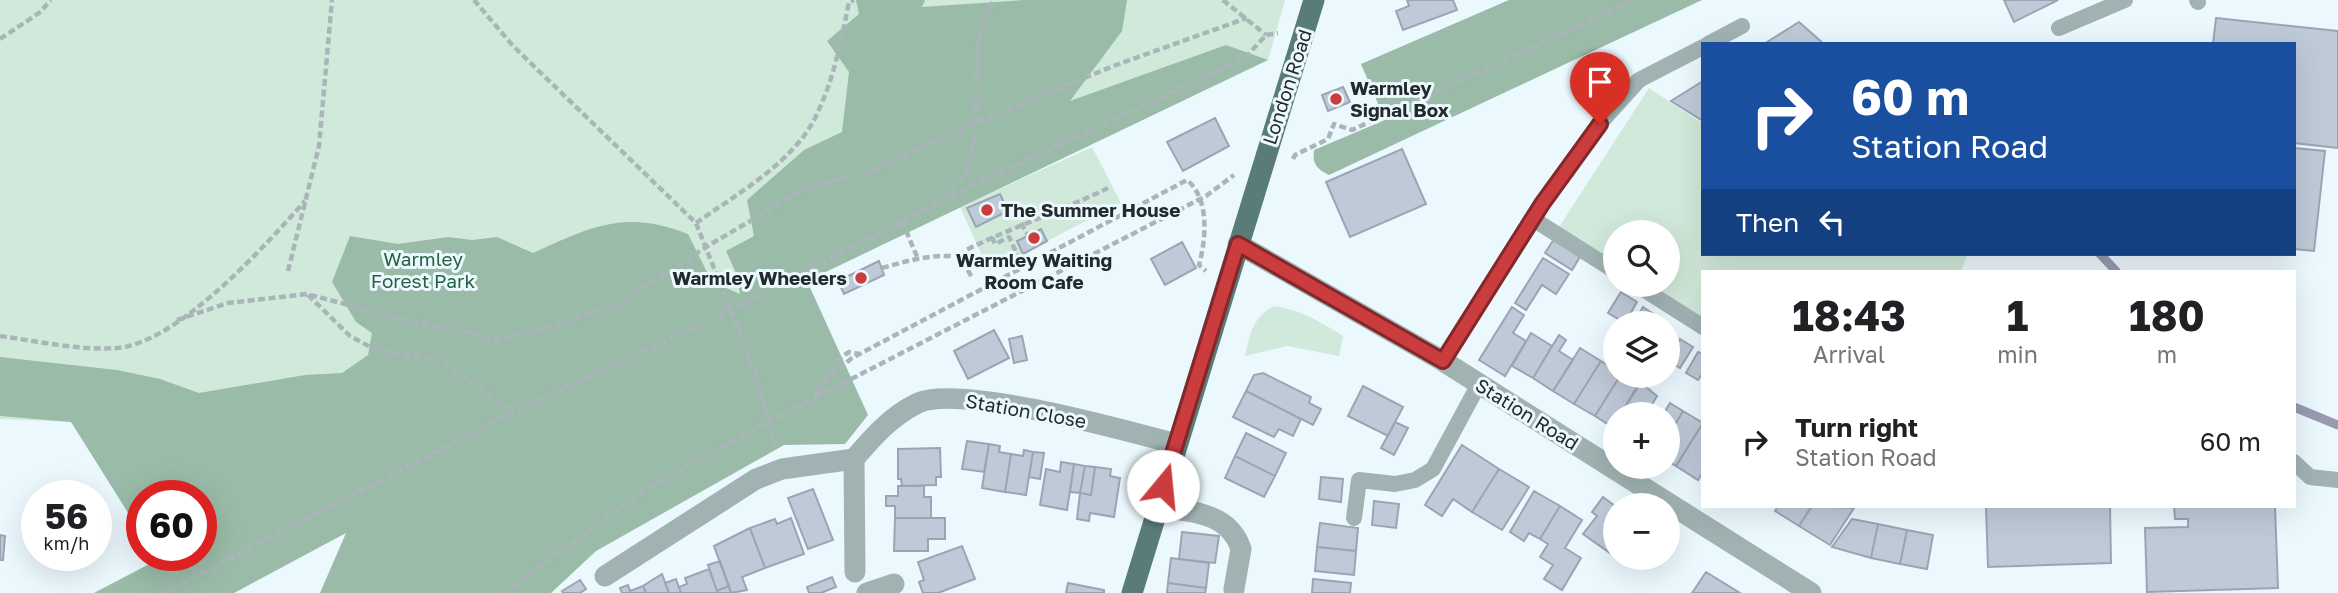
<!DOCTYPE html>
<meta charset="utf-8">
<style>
:root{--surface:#fff;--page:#f6f6f6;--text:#202124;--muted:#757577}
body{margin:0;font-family:"Golos Text",sans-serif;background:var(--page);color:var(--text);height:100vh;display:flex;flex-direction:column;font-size:26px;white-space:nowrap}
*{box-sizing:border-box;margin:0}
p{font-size:23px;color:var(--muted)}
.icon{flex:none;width:38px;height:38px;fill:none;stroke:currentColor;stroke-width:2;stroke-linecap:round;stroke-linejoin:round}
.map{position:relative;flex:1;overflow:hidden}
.side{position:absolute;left:1701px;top:270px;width:595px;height:238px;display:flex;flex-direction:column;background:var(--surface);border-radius:0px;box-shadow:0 7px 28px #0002}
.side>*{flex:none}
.guide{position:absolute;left:1701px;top:42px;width:595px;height:214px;border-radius:0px;box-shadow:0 7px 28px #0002;background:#1a4fa0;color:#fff;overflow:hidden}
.tools{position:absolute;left:1603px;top:220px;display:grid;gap:14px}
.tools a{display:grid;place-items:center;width:77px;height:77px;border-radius:50%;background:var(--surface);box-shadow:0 7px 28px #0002;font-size:35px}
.speed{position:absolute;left:21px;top:480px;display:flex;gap:14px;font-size:35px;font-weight:700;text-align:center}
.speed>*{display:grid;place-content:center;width:91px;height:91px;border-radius:50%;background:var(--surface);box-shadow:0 7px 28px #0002;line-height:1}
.speed small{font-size:18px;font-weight:400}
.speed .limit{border:10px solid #d22;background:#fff;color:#111}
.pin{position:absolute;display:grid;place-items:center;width:60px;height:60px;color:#fff;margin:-72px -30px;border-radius:50% 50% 50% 0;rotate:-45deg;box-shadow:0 0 7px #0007}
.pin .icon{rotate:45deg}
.me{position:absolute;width:77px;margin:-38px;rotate:17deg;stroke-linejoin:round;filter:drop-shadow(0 0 5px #0008)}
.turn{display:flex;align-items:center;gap:24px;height:147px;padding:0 35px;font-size:32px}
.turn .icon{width:91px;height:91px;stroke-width:2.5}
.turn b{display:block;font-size:49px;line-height:60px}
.then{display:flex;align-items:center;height:66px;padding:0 35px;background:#0003;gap:14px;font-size:26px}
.eta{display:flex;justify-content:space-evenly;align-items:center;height:119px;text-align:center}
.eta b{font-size:42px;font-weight:700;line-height:49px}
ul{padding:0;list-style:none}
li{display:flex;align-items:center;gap:21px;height:105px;padding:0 35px}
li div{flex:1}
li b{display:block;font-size:26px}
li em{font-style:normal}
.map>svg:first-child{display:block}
.green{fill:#d1e9da}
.forest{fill:#99bba7}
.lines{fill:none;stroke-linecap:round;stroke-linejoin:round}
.stream{stroke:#989ab2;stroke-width:9}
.building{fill:#bfcad9;stroke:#9aa5b3;stroke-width:2}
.path{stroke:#aab5b9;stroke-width:4.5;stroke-dasharray:7 3.5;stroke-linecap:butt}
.lane{stroke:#a0b3b2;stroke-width:16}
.street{stroke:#a0b3b2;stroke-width:21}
.primary{stroke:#597b79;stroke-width:21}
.route-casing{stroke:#842728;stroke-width:18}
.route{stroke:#cb3c3e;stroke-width:12}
.poi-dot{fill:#cb3c3e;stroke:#ebf8fd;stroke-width:2.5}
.labels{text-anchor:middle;stroke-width:6;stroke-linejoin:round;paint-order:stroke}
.street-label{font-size:19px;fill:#222a2d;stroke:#ebf8fd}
.poi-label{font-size:19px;font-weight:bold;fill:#222a2d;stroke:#ebf8fd;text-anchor:start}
.park-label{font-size:19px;fill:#276043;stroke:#ebf8fd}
</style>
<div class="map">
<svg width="2338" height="593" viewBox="0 0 2338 593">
<rect width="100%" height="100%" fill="#ebf8fd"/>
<path class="green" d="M0,0H1285L1268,60L947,210L807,281L376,593L344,528L201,555V495H142L74,422L0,419Z
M1649,88L1703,124V254H1968L1961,271H1703V320L1650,285H1668V233H1615V263L1559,227Z
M1092,147L1121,203L1047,241L1041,229L1017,241L1023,254L989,271L960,207Z
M1274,306C1301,310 1321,322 1343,336L1339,356L1287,346L1245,356C1250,334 1253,317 1274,306Z"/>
<path class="forest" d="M856,0H925L922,7L1025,0H1127L1122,31L1070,101L1226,45L1268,60L807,281L868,415L845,444L784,445L596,551L551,593H320L346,533L234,593H94L157,560L154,555H201V495H142V535L71,422L0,416V357L117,370L160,379L199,393L305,375L342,373L368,355L372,333L356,322L332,282L350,236L398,244L448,237L472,240L497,237L533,253C591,227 624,209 688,234L712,282L740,294L736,273L726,251L754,236L747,200L804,150L842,132L849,72L827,41L859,14Z
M1509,0H1702L1329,175C1317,169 1312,164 1314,150L1385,120L1361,64Z"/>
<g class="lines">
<path class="stream" d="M2100,254L2116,271
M2294,407L2338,425"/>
</g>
<path class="building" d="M1407,0H1453L1457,10L1403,30L1396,11L1409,6Z
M2004,0H2058L2014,22Z
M2216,18L2338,31V148L2294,143V44H2213Z
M1799,22L1824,44H1764Z
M1703,81V121L1671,101Z
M1343,87L1350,102L1328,111L1322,95Z
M1215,118L1229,146L1183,171L1167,142Z
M2294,148L2325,151L2314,251L2294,249Z
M1402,149L1426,204L1350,237L1326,182Z
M1000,194L1008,211L976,227L967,208Z
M1041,229L1047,241L1023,254L1017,241Z
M1554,239L1581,255L1572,270L1545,253Z
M1182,242L1196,268L1165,285L1151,259Z
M1543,258L1569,274L1556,294L1542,285L1526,310L1515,303Z
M879,261L884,275L844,294L838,281Z
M1621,292L1637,302L1625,323L1608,313Z
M1512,307L1524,315L1513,333L1526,341L1505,376L1479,360Z
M1643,307L1655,315L1650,324H1633Z
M994,330L1009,358L968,379L954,351Z
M1531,333L1552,346L1533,378L1512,366Z
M1559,335L1566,340L1559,351L1573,360L1553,391L1533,378Z
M1022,336L1027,360L1014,363L1009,339Z
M1680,339L1693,347L1680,368L1668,360Z
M1580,348L1601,361L1574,404L1553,391Z
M1698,352L1703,354V373L1698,380L1686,373Z
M1601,361L1615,370V376H1620L1595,416L1574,404Z
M1263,373L1311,397L1309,403L1321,409L1313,425L1246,391L1254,375Z
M1620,376L1639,385L1620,415H1615L1612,427L1595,416Z
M1640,382L1657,396L1650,408L1654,410L1651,415H1620Z
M1363,386L1403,407L1388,436L1348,416Z
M1246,391L1301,419L1293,436L1279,429L1274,437L1233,417Z
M1670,403L1683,411L1668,437V415H1663Z
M1683,411L1703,423L1676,466L1668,461V437Z
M1395,422L1408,428L1394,455L1381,448Z
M1703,423V472L1698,480L1676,466Z
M1246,433L1286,453L1275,476L1235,456Z
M967,441L989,444L984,472L962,469Z
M989,444L1000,446L999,452L1011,454L1005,492L982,488Z
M1462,445L1499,469L1472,512L1453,499L1442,516L1425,505Z
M940,448L941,477H936V485L902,486L901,479H898V449Z
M1024,450L1033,452L1026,495L1005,492L1011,454L1023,456Z
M1033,452L1044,453L1040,479L1029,477Z
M1235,456L1275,476L1264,497L1225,478Z
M1061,462L1074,464L1067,510L1040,505L1046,469L1060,472Z
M1074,464L1085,466L1080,493L1070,492Z
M1085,466L1095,467L1091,495L1080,493Z
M1095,467L1111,469L1110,476L1120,478L1114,517L1090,513L1089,521L1077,519L1080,493L1091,495Z
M1499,469L1529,487L1502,530L1472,512Z
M1321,477L1343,479L1341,502L1319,499Z
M898,486H924V497H931V518H895V506H886V496H898Z
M813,489L833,540L808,549L788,498Z
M1534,491L1560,506L1540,539L1529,533L1524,541L1510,532Z
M1603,497L1615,506V546L1610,553L1583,534L1597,516L1592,512Z
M1374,501L1399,504L1396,528L1372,525Z
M1560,506L1582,520L1565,548L1581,558L1562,590L1544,579L1553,565L1540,557L1548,544L1540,539Z
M1778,506H1812L1799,526L1775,511Z
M1812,506L1854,508L1830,545L1799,526Z
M1986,506H2110L2111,563L1988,567Z
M2174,506H2275L2278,588L2147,592L2145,528L2188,527V519H2175Z
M791,518L804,554L765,568L750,528L775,519L777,524Z
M895,518H945V539H928V551H894Z
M1852,519L1878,524L1871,558L1832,547Z
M1320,523L1358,528L1356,551L1317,547Z
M1878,524L1907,530L1900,564L1871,558Z
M750,528L765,568L742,577L747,590L731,593L714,546Z
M1907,530L1933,535L1927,569L1900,564Z
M1182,532L1219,536L1215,563L1179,559Z
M0,535L5,536L3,560H0Z
M962,546L975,579L938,593H923L919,582L924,580L918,562Z
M1317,547L1356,551L1354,575L1315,571Z
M1171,558L1209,563L1206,588L1168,583Z
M720,561L729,586L717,591L708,565Z
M709,569L717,591L729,586L731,593H681L679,587L687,584L685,578Z
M1706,572L1740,593H1692Z
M662,574L669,593H646L643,586Z
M832,577L836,587L821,593H809L807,587Z
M676,579L681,593H669L665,583Z
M1313,579L1351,583L1350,593H1312Z
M580,580L586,589L580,593H563L562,591Z
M1068,583L1104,590V593H1066Z
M1168,583L1206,588L1205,593H1167Z
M628,585L630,591L643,586L646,593H622L620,588Z"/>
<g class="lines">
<path class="path" d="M474,0L513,46L696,223L754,369L775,446
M1223,0L1266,35
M0,39L39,13L51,0
M1293,159L1295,155L1328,139L1334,124L1352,130L1635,0
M945,197C951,189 962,181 966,172C988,117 962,52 994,0
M902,221L918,259
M696,223C737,194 794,162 816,116C834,79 841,41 849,2L854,0
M1021,223L1028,235
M992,237L995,244L1009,237L1018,256
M960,257L966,250C1013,227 1061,211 1108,188
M882,268C907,261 933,253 960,257L973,279
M288,271L319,146L332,0
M308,295L350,336L374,349L439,360L513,412
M177,320L228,303L307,294L397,318L503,340L552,326L621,303L706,247L808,187L872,171L974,123L1116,65L1247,18
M0,336C37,341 80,351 117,348C178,343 266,245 305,201
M821,394L828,378L852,358L1187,180C1210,199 1206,239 1199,265L1206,271
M815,397C823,376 830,364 849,352L859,354
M163,593L513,412L732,310L942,200L1245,58L1266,35L1278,33
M503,593L648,488L768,422L1206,196L1234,175"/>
<path class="lane" d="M2197,0L2198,2
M2059,28L2125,0
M1708,44L1742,26
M1533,219L1615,271
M1637,285L1703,327
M1443,361L1542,204L1599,124L1639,80L1703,47
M2294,462L2310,477L2338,480
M1354,518L1359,480L1395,484L1415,480L1433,469L1479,384"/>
<path class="street" d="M1238,244L1443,361L1811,593
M1157,507C1190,511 1229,512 1241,549L1234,589
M855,572L854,459C873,437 891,416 918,403C960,384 1127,431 1176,444
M605,576L756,479L782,469L854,459
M867,593L894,584"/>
<path class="primary" d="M1132,593L1314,0"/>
</g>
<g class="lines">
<g class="route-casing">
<path id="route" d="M1163,486L1238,244L1443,361L1542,204L1600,124"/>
</g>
<use href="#route" class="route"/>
</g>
<g class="poi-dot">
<circle cx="1336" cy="99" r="7"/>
<circle cx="987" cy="210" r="7"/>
<circle cx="1034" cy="238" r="7"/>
<circle cx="861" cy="278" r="7"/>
</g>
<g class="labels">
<g class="street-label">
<text transform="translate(1287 87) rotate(-72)" y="7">London Road</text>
<text transform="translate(1026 411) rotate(10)" y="7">Station Close</text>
<text transform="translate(1527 414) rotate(32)" y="7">Station Road</text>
</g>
<g class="poi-label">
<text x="1350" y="95">Warmley<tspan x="1350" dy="22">Signal Box</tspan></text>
<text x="1001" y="217">The Summer House</text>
<text x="1034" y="267" text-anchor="middle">Warmley Waiting<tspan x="1034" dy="22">Room Cafe</tspan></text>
<text x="847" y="285" text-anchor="end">Warmley Wheelers</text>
</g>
<g class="park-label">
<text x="423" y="266">Warmley<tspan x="423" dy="22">Forest Park</tspan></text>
</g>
</g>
</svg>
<div class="tools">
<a><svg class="icon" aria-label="search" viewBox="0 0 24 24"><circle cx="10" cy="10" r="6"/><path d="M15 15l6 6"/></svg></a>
<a><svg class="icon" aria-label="layers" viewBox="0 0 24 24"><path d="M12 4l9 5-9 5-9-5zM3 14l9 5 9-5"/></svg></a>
<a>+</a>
<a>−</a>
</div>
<div class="speed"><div>56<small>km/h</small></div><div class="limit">60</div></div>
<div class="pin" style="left:1600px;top:124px;background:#d93025"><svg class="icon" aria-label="arrive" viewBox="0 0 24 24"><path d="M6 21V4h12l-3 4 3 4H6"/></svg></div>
<svg class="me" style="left:1163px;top:486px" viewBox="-20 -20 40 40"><circle r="19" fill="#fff"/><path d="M0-13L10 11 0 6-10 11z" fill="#cb3c3e"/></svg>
<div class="guide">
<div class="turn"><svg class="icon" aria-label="right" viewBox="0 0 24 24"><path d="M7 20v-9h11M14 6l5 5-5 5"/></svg><div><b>60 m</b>Station Road</div></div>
<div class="then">Then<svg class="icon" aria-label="left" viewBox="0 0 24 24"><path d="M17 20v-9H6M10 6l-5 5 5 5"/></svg></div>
</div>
<section class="side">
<div class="eta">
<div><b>18:43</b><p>Arrival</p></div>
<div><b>1</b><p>min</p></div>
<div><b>180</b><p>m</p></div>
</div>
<ul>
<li><svg class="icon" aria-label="right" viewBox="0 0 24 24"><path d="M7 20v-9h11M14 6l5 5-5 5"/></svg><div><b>Turn right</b><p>Station Road</p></div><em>60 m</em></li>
</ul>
</section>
</div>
